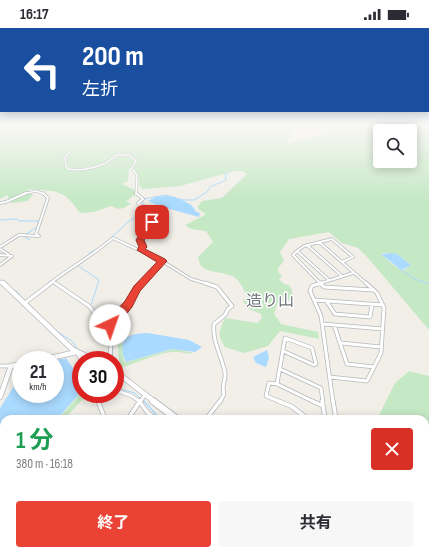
<!DOCTYPE html>
<html lang="ja">
<meta charset="utf-8">
<style>
:root{--surface:#fff;--page:#f7f7f7;--text:#2b2b33;--muted:#7c7c81;--accent:#ea4335}
body{margin:0;font-family:"Sofia Sans Condensed","Noto Sans JP",sans-serif;background:var(--page);color:var(--text);height:100vh;display:flex;flex-direction:column;font-size:15px;white-space:nowrap}
*{box-sizing:border-box;margin:0}
p{font-size:13px;color:var(--muted)}
.icon{flex:none;width:22px;height:22px;fill:none;stroke:currentColor;stroke-width:2;stroke-linecap:round;stroke-linejoin:round}
.map{position:relative;flex:1;overflow:hidden}
.drawer{position:absolute;left:0px;top:387px;width:429px;height:140px;display:flex;flex-direction:column;background:var(--surface);border-radius:12px 12px 0 0;box-shadow:0 2px 10px #0003}
.drawer>*{flex:none}
.banner{position:absolute;left:0px;top:0px;width:429px;height:84px;box-shadow:0 2px 10px #0003;background:#1a4fa0;color:#fff;overflow:hidden}
.fabs{position:absolute;left:373px;top:96px;display:grid;gap:8px}
.fabs a{display:grid;place-items:center;width:44px;height:44px;border-radius:4px;background:var(--surface);box-shadow:0 2px 10px #0003;font-size:20px}
.speed{position:absolute;left:12px;top:323px;display:flex;gap:8px;font-size:20px;font-weight:700;text-align:center}
.speed>*{display:grid;place-content:center;width:52px;height:52px;border-radius:50%;background:var(--surface);box-shadow:0 2px 10px #0003;line-height:1}
.speed small{font-size:10px;font-weight:400}
.speed .limit{border:6px solid #d22;background:#fff;color:#111}
.pin{position:absolute;display:grid;place-items:center;width:34px;height:34px;color:#fff;margin:-17px;border-radius:8px;box-shadow:0 2px 6px #0006}
.me{position:absolute;width:44px;margin:-22px;rotate:42deg;stroke-linejoin:round;filter:drop-shadow(0 0 3px #0008)}
.turn{display:flex;align-items:center;gap:14px;height:84px;padding:0 16px;font-size:18px}
.turn .icon{width:52px;height:52px;stroke-width:2.5}
.turn b{display:block;font-size:28px;line-height:34px}
.round{display:grid;place-items:center;flex:none;width:42px;height:42px;border-radius:4px;background:var(--page)}
.head{display:flex;align-items:center;justify-content:space-between;height:68px;padding:0 16px}
h1{font-size:24px;font-weight:700;line-height:30px;color:#1e9e55}
.cta{display:flex;gap:8px;margin-top:auto;padding:8px 16px}
.cta a{flex:1;height:46px;border-radius:4px;background:var(--accent);color:#fff;font-size:16px;font-weight:700;line-height:46px;text-align:center}
.cta a+a{background:var(--page);color:var(--text)}
.status{display:flex;justify-content:space-between;align-items:center;height:28px;padding:0 20px;background:var(--surface);direction:ltr}
.status svg{height:11px;fill:currentColor}
.map>svg:first-child{display:block}
.green{fill:#c5e8c5;fill-rule:evenodd}
.water{fill:#aadaff}
.lines{fill:none;stroke-linecap:round;stroke-linejoin:round}
.stream-far1{stroke:#aadaff;stroke-width:1}
.stream{stroke:#aadaff;stroke-width:1.5}
.minor-far3-casing{stroke:#b5b8bc;stroke-width:2.5}
.minor-far2-casing{stroke:#b5b8bc;stroke-width:3.5}
.minor-far1-casing{stroke:#b5b8bc;stroke-width:4.5}
.minor-casing{stroke:#b5b8bc;stroke-width:5}
.secondary-far2-casing{stroke:#b6babf;stroke-width:5}
.secondary-far1-casing{stroke:#b6babf;stroke-width:6}
.secondary-casing{stroke:#b6babf;stroke-width:8}
.minor-far3{stroke:#fff;stroke-width:1.5}
.minor-far2{stroke:#fff;stroke-width:2}
.minor-far1{stroke:#fff;stroke-width:3}
.minor{stroke:#fff;stroke-width:3.5}
.secondary-far2{stroke:#fff;stroke-width:3.5}
.secondary-far1{stroke:#fff;stroke-width:4.5}
.secondary{stroke:#fff;stroke-width:6}
.route{fill:#ea4335;stroke:#982c22}
.labels{text-anchor:middle;stroke-width:3;stroke-linejoin:round;paint-order:stroke}
.neighbourhood-label{font-size:16px;fill:#70757a;stroke:#fff}
</style>
<div class="status"><b>16:17</b><svg viewBox="0 0 49 12"><path d="M0 12V9h3v3zM5 12V6h3v6zM10 12V3h3v9zM15 12V0h3v12zM26 1h20v11H26zM47 4h2v5h-2z"/></svg></div>
<div class="map">
<svg width="429" height="527" viewBox="0 0 429 527">
<rect width="100%" height="100%" fill="#f1efe8"/>
<path class="green" d="M0,97H297L286,116L325,106L338,97H429V302L369,231L358,220L342,215L329,204L289,211L280,224L284,233L278,240V244L282,248L279,251L284,256L289,257L292,262V270L287,274L278,273L274,286L281,296L318,304L319,311L280,303L268,318L244,325L225,319C217,307 219,303 225,290L258,295L262,290L261,286L247,280L243,273L247,269C244,261 240,252 232,248C219,242 200,247 198,229L213,214L206,203L191,201L185,197L205,187V185L199,182L198,178L202,173L222,170L247,146L242,143H234L180,158L143,161L139,157L138,146L133,140H129L128,153L122,156L135,162V167L126,173L131,176L123,180L119,181L111,178L94,184L80,185C63,159 55,164 27,161L33,167L27,173L13,175L6,173L9,169L7,167L0,171ZM380,103H410V133H380ZM382,225L397,226L411,237L404,242C398,242 384,230 382,225Z
M122,309L125,310L122,315L124,333L126,334L174,321L194,325C186,327 180,323 172,324C154,326 137,335 120,340C120,329 114,318 122,309Z
M409,343L429,348V430L425,429V391H377L395,355Z
M81,365L88,366L64,391H58Z"/>
<path class="water" d="M166,168C174,169 188,173 193,179C196,183 195,184 200,185L199,189L159,178L148,173L156,169Z
M392,225L397,226L411,237L406,240L401,242L381,226Z
M148,305L189,312L202,319L195,324L172,321L126,334C116,312 127,305 148,305Z
M267,322L269,330L266,339L256,335L253,329Z
M66,330L81,352V364L57,391H4V446L0,447V380L21,347V366H55V332H50L64,331Z"/>
<g class="lines">
<path class="stream-far1" d="M144,171L166,167L183,172H194L207,164L210,159L226,152L225,146H229
M0,192L17,191L19,193H38V196
M111,210L128,194L147,181L142,173
M30,212L23,208L37,199
M86,229L91,224L96,222
M77,237L99,252L91,277
M401,242L415,251L429,256
M16,263L25,273
M28,275L38,285
M58,304L72,313L77,320
M116,306L125,310
M77,321L101,332
M112,332L113,310
M115,357L116,360L135,365L144,374"/>
<path class="stream" d="M144,373L160,391
M334,523L337,527"/>
<g class="minor-far3-casing">
<path id="minor-far3" d="M71,123L65,129L66,138L68,141C84,144 105,138 117,127H129L136,133L132,140L137,148L136,166
M23,166L36,163L44,166"/>
</g>
<g class="minor-far2-casing">
<path id="minor-far2" d="M136,165L143,171L138,175L154,190L140,212L143,219L141,222
M0,175L6,174L26,165
M319,214L367,256
M307,217L342,248
M0,219L19,207L39,208L36,206L48,170L43,165
M0,221L8,226
M297,223L293,227L321,256
M0,227L12,228L0,237
M329,252L297,223L304,218L332,211L353,229L342,234
M53,254L56,256
M49,256C70,240 93,227 113,210L162,233L191,251L208,256
M141,256L162,233
M318,256L353,245"/>
</g>
<g class="minor-far1-casing">
<path id="minor-far1" d="M55,255L89,278L98,290L111,297L115,305L111,312L110,332
M205,255L217,259L232,278L228,281L225,287L214,296C212,314 222,328 225,345C226,353 221,357 224,366L220,374
M320,255L324,259L373,262
M321,255L312,258L310,263L321,288L333,374
M314,272L383,277
M327,274L335,286L370,289L372,277
M25,275L51,255
M323,296L383,301
M111,297L131,273L137,261L142,255
M334,297L347,336L374,339
M341,315L381,319
M77,324L81,332
M0,338H10
M280,341L321,360L323,374
M330,349L367,353L381,325L384,280L377,265L366,255
M277,356L285,310L312,320L316,336L314,337L283,323
M115,362L132,368L140,374
M96,366L99,374
M140,374L145,367
M281,374L266,368L269,355L277,356L314,374"/>
</g>
<g class="minor-casing">
<path id="minor" d="M98,373L105,391
M139,373L148,385L156,391
M278,373L291,378L308,391
M312,373L323,378L325,391
M322,373L323,378
M333,373L336,391
M128,391L140,373
M206,391L220,373
M0,484L4,501
M46,523L52,527
M218,523L223,527
M343,523V527
M366,523L371,527
M55,527L57,523
M150,527L152,523"/>
</g>
<g class="secondary-far2-casing">
<path id="secondary-far2" d="M0,254L5,256"/>
</g>
<g class="secondary-far1-casing">
<path id="secondary-far1" d="M3,255L72,321L94,332
M41,332L77,324
M115,343L155,374
M0,369L11,338L21,336"/>
</g>
<g class="secondary-casing">
<path id="secondary" d="M153,373L177,391
M329,523L332,527"/>
</g>
<use href="#minor-far3" class="minor-far3"/>
<use href="#minor-far2" class="minor-far2"/>
<use href="#minor-far1" class="minor-far1"/>
<use href="#minor" class="minor"/>
<use href="#secondary-far2" class="secondary-far2"/>
<use href="#secondary-far1" class="secondary-far1"/>
<use href="#secondary" class="secondary"/>
</g>
<linearGradient id="sky" x2="0" y2="1"><stop stop-color="#8fc3f1"/><stop offset="0.57" stop-color="#f9f8f5"/><stop offset="1" stop-color="#f9f8f5" stop-opacity="0"/></linearGradient>
<rect width="429" height="171" fill="url(#sky)"/>
<path class="route" d="M152,192L155,194L144,212L147,219L145,221L165,231L167,233L140,263L132,279L115,300L111,301L106,300L105,297L106,294L125,273L134,258L157,234L137,222L139,219L136,212L149,193Z"/>
<g class="labels">
<g class="neighbourhood-label">
<text x="270" y="278">造り山</text>
</g>
</g>
</svg>
<div class="fabs">
<a><svg class="icon" aria-label="search" viewBox="0 0 24 24"><circle cx="10" cy="10" r="6"/><path d="M15 15l6 6"/></svg></a>
</div>
<div class="speed"><div>21<small>km/h</small></div><div class="limit">30</div></div>
<div class="pin" style="left:152px;top:194px;background:#d93025"><svg class="icon" aria-label="arrive" viewBox="0 0 24 24"><path d="M6 21V4h12l-3 4 3 4H6"/></svg></div>
<svg class="me" style="left:110px;top:297px" viewBox="-20 -20 40 40"><circle r="19" fill="#fff"/><path d="M0-13L10 11 0 6-10 11z" fill="#ea4335"/></svg>
<div class="banner">
<div class="turn"><svg class="icon" aria-label="left" viewBox="0 0 24 24"><path d="M17 20v-9H6M10 6l-5 5 5 5"/></svg><div><b>200 m</b>左折</div></div>
</div>
<section class="drawer">
<div class="head"><div><h1>1 分</h1><p>380 m · 16:18</p></div><a class="round" style="background:#d93025;color:#fff"><svg class="icon" aria-label="close" viewBox="0 0 24 24"><path d="M6 6l12 12M18 6L6 18"/></svg></a></div>
<div class="cta"><a>終了</a><a>共有</a></div>
</section>
</div>
